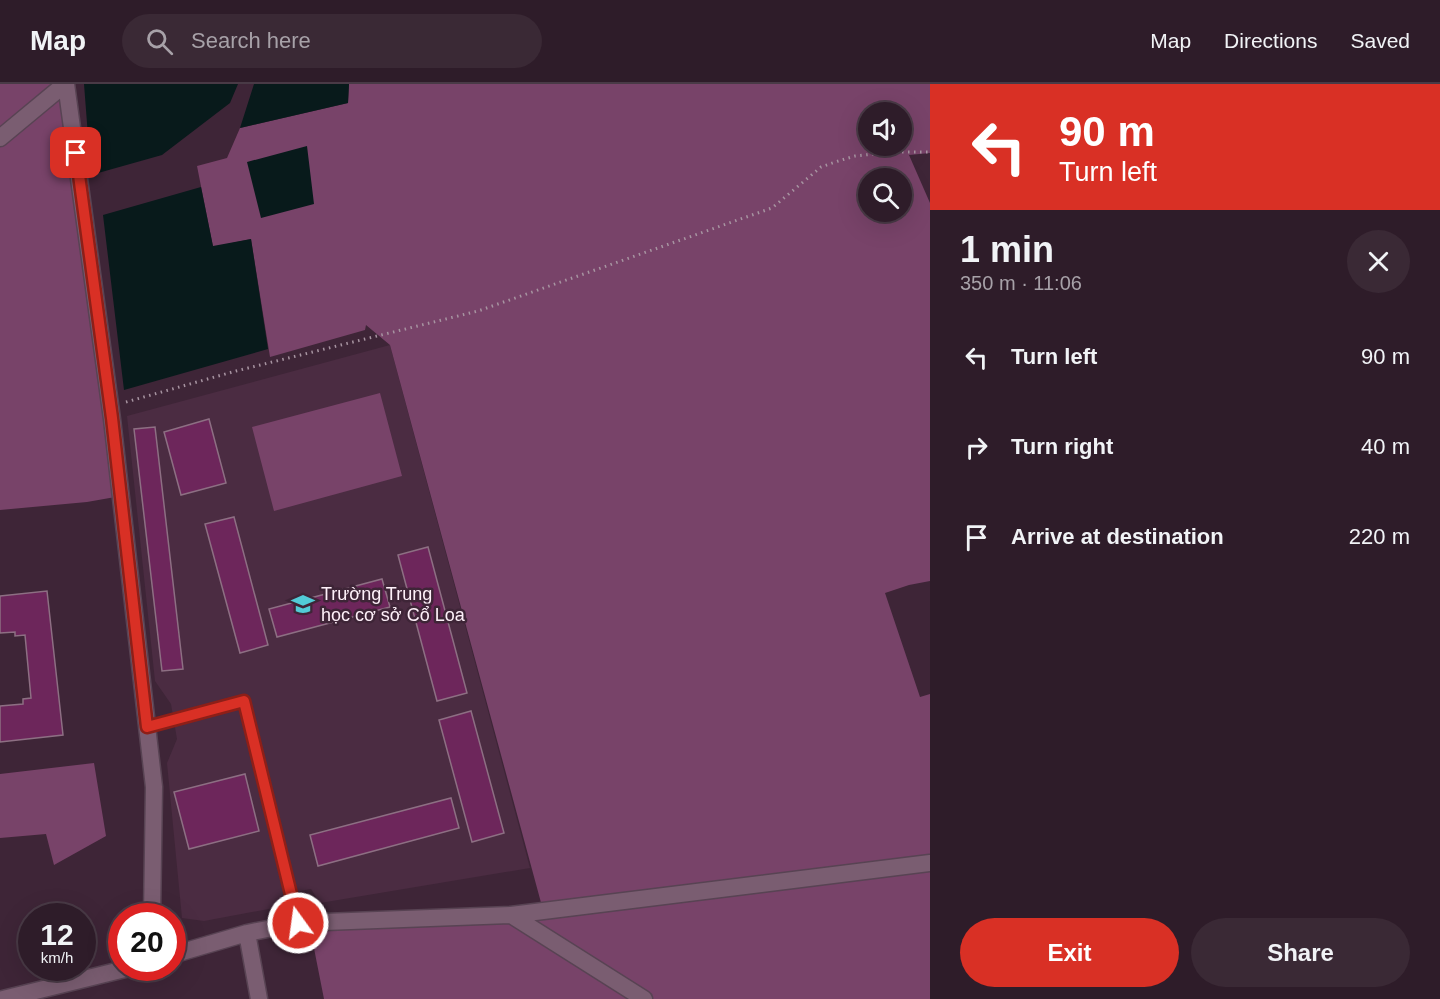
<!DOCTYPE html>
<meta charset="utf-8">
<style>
:root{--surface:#2e1c29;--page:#3a2935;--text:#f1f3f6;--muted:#a7a1a8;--line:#493a46;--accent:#d93025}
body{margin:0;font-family:Helvetica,sans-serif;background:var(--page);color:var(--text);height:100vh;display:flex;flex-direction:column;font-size:22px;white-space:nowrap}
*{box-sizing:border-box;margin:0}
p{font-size:20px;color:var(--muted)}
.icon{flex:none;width:33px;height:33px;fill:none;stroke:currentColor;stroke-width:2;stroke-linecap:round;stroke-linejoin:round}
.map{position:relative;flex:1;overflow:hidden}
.drawer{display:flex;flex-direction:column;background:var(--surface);width:510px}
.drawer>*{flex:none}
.top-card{background:#d93025;color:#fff;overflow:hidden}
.fabs{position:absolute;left:858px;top:18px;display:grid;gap:12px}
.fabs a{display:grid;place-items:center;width:54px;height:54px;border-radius:50%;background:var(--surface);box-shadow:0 6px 24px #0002,0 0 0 2px var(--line);font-size:30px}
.speed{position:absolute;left:18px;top:819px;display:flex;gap:12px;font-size:30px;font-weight:700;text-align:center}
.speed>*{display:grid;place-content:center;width:78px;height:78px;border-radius:50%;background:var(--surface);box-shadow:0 6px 24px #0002,0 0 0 2px var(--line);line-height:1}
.speed small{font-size:15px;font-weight:400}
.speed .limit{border:9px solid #d22;background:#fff;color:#111}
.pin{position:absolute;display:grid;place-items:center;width:51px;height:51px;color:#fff;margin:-26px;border-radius:12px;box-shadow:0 3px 9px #0006}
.me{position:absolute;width:66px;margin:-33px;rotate:346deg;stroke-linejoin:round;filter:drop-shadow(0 0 4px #0008)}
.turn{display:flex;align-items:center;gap:21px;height:126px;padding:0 30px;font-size:27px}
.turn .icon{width:78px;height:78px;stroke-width:2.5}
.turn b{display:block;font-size:42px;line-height:51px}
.round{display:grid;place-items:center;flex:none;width:63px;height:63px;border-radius:32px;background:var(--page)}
.head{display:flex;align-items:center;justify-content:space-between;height:102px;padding:0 30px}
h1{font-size:36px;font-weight:700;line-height:45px}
.button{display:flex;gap:12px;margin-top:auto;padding:12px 30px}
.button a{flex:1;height:69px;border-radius:36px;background:var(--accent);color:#fff;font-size:24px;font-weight:700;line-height:69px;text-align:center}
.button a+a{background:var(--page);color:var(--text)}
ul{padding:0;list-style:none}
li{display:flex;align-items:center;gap:18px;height:90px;padding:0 30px}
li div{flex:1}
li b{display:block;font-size:22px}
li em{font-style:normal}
header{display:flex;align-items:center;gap:36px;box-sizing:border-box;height:84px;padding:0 30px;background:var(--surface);border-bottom:2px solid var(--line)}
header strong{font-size:28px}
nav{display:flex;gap:33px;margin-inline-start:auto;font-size:21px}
.search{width:420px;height:54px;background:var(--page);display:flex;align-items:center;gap:15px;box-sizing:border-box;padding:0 21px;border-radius:33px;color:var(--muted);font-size:22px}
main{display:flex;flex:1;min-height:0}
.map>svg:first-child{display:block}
.built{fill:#4b2c42}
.green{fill:#784369;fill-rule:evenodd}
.water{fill:#081a1b}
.building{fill:#6d265b;stroke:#8d6f83;stroke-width:1.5}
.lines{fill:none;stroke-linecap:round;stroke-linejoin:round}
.service-casing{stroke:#584353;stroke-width:11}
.minor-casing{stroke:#584353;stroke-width:19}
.path{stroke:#a794a1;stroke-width:3;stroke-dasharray:1.5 4.5;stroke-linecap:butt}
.service{stroke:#7a5d71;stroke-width:9}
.minor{stroke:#7a5d71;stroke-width:16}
.route-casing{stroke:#8d1f18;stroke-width:15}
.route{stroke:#d93025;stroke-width:10}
.labels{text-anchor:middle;stroke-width:5;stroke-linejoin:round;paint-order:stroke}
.poi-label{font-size:18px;fill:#fef0f9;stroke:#3e2537;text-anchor:start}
</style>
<header>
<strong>Map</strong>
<div class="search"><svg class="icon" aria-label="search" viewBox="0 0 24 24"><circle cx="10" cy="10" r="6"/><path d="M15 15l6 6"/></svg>Search here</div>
<nav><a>Map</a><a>Directions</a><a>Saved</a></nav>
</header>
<main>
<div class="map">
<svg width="930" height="915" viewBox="0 0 930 915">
<rect width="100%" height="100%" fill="#3e2537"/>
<path class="built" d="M390,261L530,784L320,819L311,805L283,810L279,823L204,837L182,834L167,679L177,655L171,620L155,597L127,332Z"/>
<path class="green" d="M0,0H66L121,412L87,418L0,426Z
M349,0H930V69L909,71L930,119V497L909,501L885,509L920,613L930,610V915H324L309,839L543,826L390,261L366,241L365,246L270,273L251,155L213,163L197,82L227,74L240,44L348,19ZM868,28H902V62H868ZM868,94H902V128H868Z
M380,309L402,392L274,427L252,343Z
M94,679L106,752L54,781L46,750L0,754V690Z"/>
<path class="water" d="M84,0H238L230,19L162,71L91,91Z
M254,0H349L348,19L240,44Z
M307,62L314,120L261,134L247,78Z
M201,103L213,162L251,155L268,265L124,306L103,131Z"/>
<path class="building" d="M209,335L226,399L181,411L164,348Z
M155,343L183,585L162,587L134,345Z
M234,433L268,561L240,569L205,440Z
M428,463L467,609L437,617L398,471Z
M382,495L390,523L277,553L269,525Z
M47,507L63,651L0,658V622L23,620V615L31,614L25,551L15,552V548L0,549V512Z
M471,627L504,749L472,758L439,636Z
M245,690L259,747L189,765L174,708Z
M451,714L459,744L318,782L310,751Z"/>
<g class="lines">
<g class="service-casing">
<path id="service" d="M147,643L245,617L298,839"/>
</g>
<g class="minor-casing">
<path id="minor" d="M66,0L112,335L154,703L152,832
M0,54L65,0
M511,831L644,915
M247,849L259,915
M172,871L247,849L298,839L511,831L930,779
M3,915L129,884"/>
</g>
<path class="path" d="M126,318L236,287L478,227L772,124L821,83L835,78L855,72L893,68H930"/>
<use href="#service" class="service"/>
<use href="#minor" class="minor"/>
</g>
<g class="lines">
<g class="route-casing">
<path id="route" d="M76,69L112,334L147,643L244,617L298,839"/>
</g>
<use href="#route" class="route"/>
</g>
<defs>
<g id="school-bare" transform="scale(1.8)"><path d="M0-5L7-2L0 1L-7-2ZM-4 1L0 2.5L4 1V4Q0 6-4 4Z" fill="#52cbd7" stroke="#3e2537" stroke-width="2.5" paint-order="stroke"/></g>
</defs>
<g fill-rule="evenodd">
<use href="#school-bare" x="303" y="520"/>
</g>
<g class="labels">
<g class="poi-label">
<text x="321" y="516">Trường Trung<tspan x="321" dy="21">học cơ sở Cổ Loa</tspan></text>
</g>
</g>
</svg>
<div class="fabs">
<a><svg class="icon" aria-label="sound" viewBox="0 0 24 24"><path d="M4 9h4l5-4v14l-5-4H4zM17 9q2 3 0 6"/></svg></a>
<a><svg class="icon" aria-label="search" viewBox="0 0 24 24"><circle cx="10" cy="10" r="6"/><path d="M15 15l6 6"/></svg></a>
</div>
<div class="speed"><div>12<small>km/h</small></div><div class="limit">20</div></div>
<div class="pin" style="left:76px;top:69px;background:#d93025"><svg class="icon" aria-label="arrive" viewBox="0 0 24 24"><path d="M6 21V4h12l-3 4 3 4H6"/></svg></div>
<svg class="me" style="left:298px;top:839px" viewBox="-20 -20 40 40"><circle r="17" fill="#d93025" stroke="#fff" stroke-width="3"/><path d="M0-11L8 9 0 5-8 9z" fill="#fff"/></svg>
</div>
<section class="drawer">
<div class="top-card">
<div class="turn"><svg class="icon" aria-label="left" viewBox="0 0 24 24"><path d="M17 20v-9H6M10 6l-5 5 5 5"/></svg><div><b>90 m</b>Turn left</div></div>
</div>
<div class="head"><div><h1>1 min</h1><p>350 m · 11:06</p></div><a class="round"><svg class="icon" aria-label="close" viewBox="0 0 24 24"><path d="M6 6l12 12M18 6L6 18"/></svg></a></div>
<ul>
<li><svg class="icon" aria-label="left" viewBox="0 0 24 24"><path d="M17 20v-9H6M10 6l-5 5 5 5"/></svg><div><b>Turn left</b></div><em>90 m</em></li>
<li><svg class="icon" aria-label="right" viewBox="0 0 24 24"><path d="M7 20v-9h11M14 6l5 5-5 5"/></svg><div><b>Turn right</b></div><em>40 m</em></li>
<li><svg class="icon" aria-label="arrive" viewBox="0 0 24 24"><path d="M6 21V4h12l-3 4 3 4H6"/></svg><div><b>Arrive at destination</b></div><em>220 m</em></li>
</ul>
<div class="button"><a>Exit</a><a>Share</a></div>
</section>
</main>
